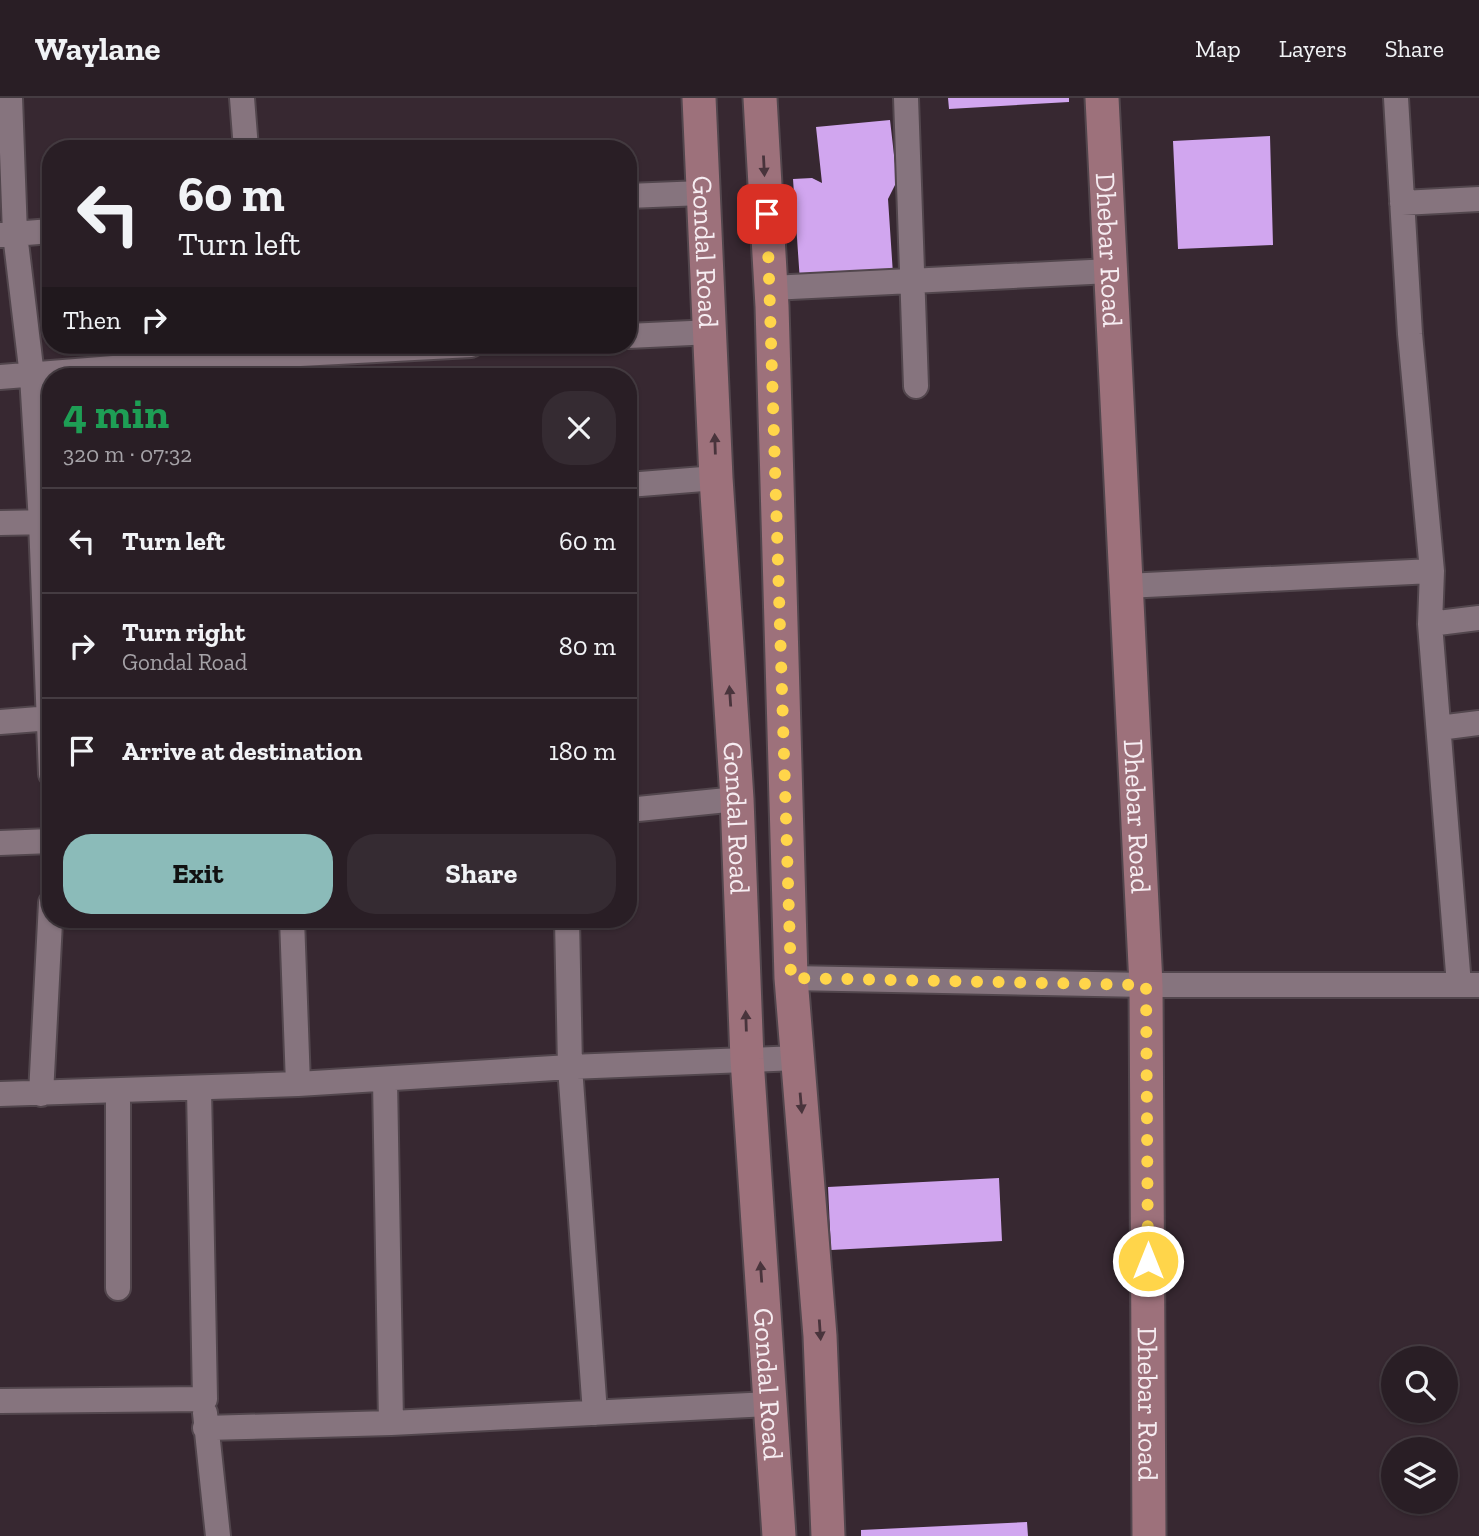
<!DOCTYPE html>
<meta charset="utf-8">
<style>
:root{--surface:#291e25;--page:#352b32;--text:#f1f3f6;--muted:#a5a2a7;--line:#453c42;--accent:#8bbbb9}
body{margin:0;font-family:"Zilla Slab",serif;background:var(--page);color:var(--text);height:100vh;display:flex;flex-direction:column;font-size:26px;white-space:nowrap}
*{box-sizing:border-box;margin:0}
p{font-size:23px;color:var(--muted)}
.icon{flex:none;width:38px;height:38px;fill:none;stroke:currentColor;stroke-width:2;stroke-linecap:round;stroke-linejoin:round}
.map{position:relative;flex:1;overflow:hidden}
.details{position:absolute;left:42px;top:270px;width:595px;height:560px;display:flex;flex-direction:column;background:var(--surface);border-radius:28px;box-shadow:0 2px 5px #0004,0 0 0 2px var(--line)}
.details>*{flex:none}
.top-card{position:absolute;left:42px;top:42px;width:595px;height:214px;border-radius:28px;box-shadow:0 2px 5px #0004,0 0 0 2px var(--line);background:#291e25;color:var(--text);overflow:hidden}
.tools{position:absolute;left:1381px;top:1248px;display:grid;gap:14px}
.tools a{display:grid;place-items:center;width:77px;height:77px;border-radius:50%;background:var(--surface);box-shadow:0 2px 5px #0004,0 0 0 2px var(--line);font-size:35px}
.pin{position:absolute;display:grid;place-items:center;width:60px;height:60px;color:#fff;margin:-30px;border-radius:14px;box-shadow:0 4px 10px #0006}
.me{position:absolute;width:77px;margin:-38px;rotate:0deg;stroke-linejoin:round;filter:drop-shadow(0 0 5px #0008)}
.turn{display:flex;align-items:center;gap:24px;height:147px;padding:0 21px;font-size:32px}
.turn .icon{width:91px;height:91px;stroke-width:2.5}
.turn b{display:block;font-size:49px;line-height:60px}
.then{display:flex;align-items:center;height:66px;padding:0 21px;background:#0003;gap:14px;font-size:26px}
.round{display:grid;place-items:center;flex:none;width:74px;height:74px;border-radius:28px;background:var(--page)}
.headline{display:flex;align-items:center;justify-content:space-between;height:119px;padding:0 21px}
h1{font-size:42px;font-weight:700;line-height:52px;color:#1e9e55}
.primary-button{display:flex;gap:14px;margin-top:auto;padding:14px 21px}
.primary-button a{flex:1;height:80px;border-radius:28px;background:var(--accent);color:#111;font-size:28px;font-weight:700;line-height:80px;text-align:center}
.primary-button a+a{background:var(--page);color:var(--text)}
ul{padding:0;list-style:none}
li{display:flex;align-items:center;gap:21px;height:105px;padding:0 21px;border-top:2px solid var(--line)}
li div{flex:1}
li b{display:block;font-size:26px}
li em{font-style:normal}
header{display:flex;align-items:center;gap:42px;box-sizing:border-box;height:98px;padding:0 35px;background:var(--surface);border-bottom:2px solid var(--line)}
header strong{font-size:33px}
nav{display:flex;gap:38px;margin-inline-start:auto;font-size:24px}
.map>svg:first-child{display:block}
.building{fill:#d1a6ef}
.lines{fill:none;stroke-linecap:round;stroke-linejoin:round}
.street-casing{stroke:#52464d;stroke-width:28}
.secondary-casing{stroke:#52464d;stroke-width:37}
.street{stroke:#86747e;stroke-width:24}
.secondary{stroke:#9d717b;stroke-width:33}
.oneway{fill:#49343c}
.route{stroke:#ffd54a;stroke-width:12;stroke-dasharray:0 21.6}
.labels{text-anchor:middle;stroke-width:7;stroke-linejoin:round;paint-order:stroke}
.street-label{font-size:28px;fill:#f6ecf1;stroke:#2d1f27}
</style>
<header>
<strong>Waylane</strong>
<nav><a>Map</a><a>Layers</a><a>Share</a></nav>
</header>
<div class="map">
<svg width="1479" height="1438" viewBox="0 0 1479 1438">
<rect width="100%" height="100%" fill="#372831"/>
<path class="building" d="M948,0H1069V4L949,11Z
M890,22L897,83L888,101L893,176L800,184L793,81L812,80L822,85L816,29Z
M1270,38L1273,147L1178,151L1173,43Z
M999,1080L1002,1143L831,1152L828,1089Z
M1027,1424L1028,1438H861V1432Z"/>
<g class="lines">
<g class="street-casing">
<path id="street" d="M10,0L15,136L32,278L41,424L51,676
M242,0L246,51
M906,0L916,288
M1396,0L1410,236L1432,473L1430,526L1459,887
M628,98L702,95
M1402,105L1479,101
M1,137L51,133
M771,190L1110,173
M628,238L712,234
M0,279L262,258L471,247
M628,387L716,380
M0,425L51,424
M1126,488L1432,473
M1430,526L1479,520
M0,624L51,620
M1439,630L1479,625
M628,712L737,701
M0,745L51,743
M292,821L298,986L570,969L797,960
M567,821L570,969L595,1315
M791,880L1146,887H1479
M385,982L391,1325
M118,993V1190
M0,996L298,986
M41,996L51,805
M0,1303L205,1301L199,991
M205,1315L218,1438
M205,1330L391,1325L770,1306"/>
</g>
<g class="secondary-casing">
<g id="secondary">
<path id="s1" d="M699,0L716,380L737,701L747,961L779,1438"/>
<path d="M760,0L772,208L791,880L820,1238L828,1438"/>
<path id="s2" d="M1102,0L1146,887L1149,1438"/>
</g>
</g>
<use href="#street" class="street"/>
<use href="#secondary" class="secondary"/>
</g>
<defs><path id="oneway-solid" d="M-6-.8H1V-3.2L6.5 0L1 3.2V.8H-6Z" transform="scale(1.75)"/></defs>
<g class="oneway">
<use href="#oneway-solid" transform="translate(764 68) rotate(87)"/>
<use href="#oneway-solid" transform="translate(715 346) rotate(-92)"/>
<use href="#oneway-solid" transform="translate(730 598) rotate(-94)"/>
<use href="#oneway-solid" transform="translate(746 923) rotate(-92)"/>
<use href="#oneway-solid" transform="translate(801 1005) rotate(85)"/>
<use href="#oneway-solid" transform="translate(761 1174) rotate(-94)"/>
<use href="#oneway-solid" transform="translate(820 1232) rotate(86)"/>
</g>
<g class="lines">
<path class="route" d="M767,116L791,880L1146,887L1148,1163"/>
</g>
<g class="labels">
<g class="street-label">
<text dy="10" stroke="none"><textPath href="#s2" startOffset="152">Dhebar Road</textPath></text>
<text dy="10" stroke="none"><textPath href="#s1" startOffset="154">Gondal Road</textPath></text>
<text dy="10" stroke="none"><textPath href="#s1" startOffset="721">Gondal Road</textPath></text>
<text dy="10" stroke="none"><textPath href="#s2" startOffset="719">Dhebar Road</textPath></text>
<text dy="10" stroke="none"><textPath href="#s1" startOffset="1288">Gondal Road</textPath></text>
<text dy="10" stroke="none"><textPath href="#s2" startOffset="1307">Dhebar Road</textPath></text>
</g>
</g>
</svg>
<div class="tools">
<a><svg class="icon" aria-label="search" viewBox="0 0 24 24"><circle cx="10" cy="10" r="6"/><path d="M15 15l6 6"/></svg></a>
<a><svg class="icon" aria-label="layers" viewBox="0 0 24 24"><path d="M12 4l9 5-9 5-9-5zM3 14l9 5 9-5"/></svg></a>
</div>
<div class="pin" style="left:767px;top:116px;background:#d93025"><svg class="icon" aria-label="arrive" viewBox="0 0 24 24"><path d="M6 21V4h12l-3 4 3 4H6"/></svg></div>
<svg class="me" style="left:1148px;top:1163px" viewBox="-20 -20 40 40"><circle r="17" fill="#ffd54a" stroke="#fff" stroke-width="3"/><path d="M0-11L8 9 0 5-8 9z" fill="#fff"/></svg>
<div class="top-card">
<div class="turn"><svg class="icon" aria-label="left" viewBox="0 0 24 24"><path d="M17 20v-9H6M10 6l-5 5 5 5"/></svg><div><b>60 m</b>Turn left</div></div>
<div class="then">Then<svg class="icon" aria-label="right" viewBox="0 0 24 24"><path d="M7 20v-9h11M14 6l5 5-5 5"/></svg></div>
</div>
<section class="details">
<div class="headline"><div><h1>4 min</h1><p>320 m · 07:32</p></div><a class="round"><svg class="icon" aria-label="close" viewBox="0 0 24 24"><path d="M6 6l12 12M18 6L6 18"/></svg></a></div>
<ul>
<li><svg class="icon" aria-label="left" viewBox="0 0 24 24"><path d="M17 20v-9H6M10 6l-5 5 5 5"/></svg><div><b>Turn left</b></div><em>60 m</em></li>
<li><svg class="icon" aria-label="right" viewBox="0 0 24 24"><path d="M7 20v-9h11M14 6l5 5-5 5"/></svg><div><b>Turn right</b><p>Gondal Road</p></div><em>80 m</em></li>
<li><svg class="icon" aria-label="arrive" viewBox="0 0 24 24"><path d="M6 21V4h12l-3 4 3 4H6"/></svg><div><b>Arrive at destination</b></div><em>180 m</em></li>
</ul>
<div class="primary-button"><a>Exit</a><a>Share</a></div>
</section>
</div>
